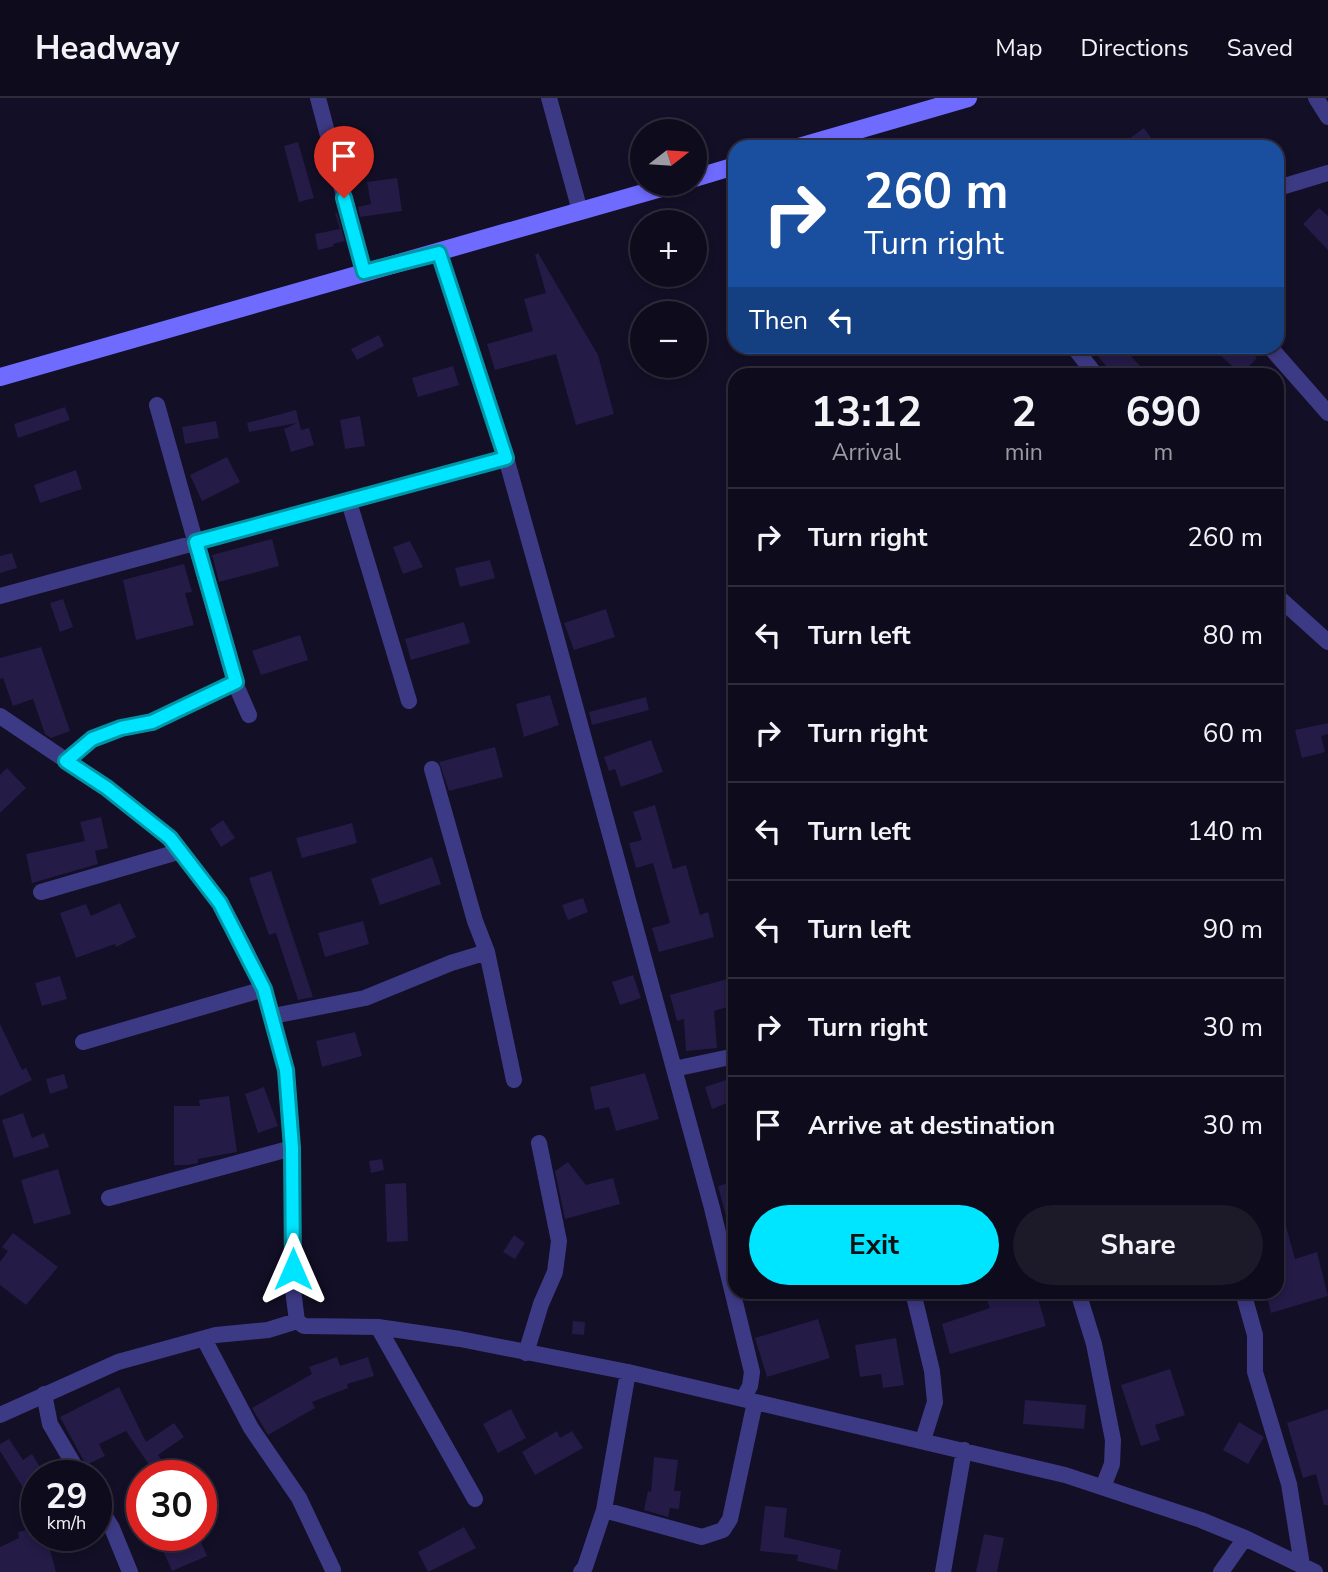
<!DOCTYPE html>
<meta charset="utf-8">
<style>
:root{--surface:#0e0b1c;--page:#1c1929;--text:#f1f3f6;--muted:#9b9ba3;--line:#2e2b3b;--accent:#00e5ff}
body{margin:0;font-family:"Nunito Sans",sans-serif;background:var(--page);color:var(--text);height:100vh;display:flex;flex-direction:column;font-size:26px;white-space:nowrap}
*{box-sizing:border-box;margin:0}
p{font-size:23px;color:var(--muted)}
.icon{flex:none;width:38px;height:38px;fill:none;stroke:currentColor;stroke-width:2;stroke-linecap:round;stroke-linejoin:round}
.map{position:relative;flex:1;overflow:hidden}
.details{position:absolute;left:728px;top:270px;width:556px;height:931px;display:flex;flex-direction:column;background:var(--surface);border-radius:21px;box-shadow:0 4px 10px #0003,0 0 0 2px var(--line)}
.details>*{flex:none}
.banner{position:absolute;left:728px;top:42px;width:556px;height:214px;border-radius:21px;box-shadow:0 4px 10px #0003,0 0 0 2px var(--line);background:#1a4fa0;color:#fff;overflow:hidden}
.needle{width:46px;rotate:73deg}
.fabs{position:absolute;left:630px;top:21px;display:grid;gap:14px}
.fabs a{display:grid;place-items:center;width:77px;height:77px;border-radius:50%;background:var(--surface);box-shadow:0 4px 10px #0003,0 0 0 2px var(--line);font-size:35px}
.speed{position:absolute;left:21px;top:1362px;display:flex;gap:14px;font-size:35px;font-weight:700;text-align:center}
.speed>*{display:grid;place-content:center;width:91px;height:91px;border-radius:50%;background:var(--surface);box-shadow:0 4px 10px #0003,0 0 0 2px var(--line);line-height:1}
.speed small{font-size:18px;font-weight:400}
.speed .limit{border:10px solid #d22;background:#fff;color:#111}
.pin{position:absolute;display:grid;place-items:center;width:60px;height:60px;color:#fff;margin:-72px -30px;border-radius:50% 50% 50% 0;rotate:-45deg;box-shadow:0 0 7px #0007}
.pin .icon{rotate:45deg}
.me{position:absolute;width:77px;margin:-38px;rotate:0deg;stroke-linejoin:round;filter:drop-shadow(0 0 5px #0008)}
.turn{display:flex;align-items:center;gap:24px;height:147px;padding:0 21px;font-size:32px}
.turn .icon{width:91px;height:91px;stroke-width:2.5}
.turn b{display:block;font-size:49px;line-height:60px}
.then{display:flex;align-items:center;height:66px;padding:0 21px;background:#0003;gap:14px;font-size:26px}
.eta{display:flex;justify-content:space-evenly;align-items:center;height:119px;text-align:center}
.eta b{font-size:42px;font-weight:700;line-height:49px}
.action{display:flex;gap:14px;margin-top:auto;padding:14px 21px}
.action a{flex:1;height:80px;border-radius:42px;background:var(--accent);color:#111;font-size:28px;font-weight:700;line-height:80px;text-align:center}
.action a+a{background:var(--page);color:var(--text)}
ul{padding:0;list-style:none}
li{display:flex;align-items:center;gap:21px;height:98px;padding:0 21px;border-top:2px solid var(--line)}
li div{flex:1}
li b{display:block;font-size:26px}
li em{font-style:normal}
header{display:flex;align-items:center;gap:42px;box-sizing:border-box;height:98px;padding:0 35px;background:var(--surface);border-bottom:2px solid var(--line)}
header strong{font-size:33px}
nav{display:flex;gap:38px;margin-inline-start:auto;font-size:24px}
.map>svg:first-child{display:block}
.building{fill:#241b47}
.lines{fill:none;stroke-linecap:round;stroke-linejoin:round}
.street{stroke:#3d3a85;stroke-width:16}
.secondary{stroke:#6f6bff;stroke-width:18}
.route-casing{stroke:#0095a6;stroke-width:18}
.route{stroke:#00e5ff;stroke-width:12}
</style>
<header>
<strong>Headway</strong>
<nav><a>Map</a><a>Directions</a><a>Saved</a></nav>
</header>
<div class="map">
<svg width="1328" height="1474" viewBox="0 0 1328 1474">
<rect width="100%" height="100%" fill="#130f26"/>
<path class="building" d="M1144,30L1157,49H1118Z
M298,44L314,100L299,104L284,48Z
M397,80L402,113L360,119L358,109L371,106L367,84Z
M1319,110L1328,118V152L1303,126Z
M335,115H337L345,143L333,146L334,148L318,152L315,136L340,131Z
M538,155L598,257L614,316L576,327L556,256L495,272L487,246L533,233L524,201L546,195L535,157Z
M379,237L384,248L357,262L351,251Z
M1089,248H1122L1147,276H1113Z
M1210,248H1245L1257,260L1241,276Z
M453,268L459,287L418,299L412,280Z
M65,309L70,322L18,340L14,326Z
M296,312L301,332L309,330L314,347L291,354L284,331L297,325L249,334L247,325Z
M360,318L365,348L345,351L340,322Z
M216,323L219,340L185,346L182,329Z
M227,359L240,384L202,403L190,377Z
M76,372L82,391L40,405L34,387Z
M272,441L279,468L219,484L212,457Z
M410,443L423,469L403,476L393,449Z
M12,455L17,470L0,475V458Z
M490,462L495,480L460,489L455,470Z
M184,466L192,494L185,495L194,527L136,542L123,482Z
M63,501L73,529L60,534L50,505Z
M606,511L615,539L574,552L564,525Z
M464,524L470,545L411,562L405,541Z
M300,537L308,562L261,577L252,553Z
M41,549L70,633L51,640L45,636L33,601L13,608L3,580L0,581V560Z
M550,597L559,627L524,639L516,606Z
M646,599L649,612L592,627L589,614Z
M1328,625V636L1321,638L1325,654L1302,660L1295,632Z
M651,642L663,674L621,689L615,671L609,673L604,659Z
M495,649L503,679L449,693L439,664Z
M7,670L26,690L0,715V677Z
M655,707L673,771L686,767L700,817L708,814L714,839L659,854L652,830L670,825L653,765L636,770L629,745L642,742L633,714Z
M101,719L108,750L95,753L98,766L32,785L26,756L85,743L80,724Z
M223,722L235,740L221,749L210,731Z
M352,725L357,745L302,760L296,740Z
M432,759L441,786L380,807L371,781Z
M271,773L313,899L298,902L276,835L269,837L249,780Z
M583,800L588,814L568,822L562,807Z
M120,805L136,839L116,849L115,846L76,860L60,815L86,806L91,818Z
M363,823L369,846L325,859L318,835Z
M633,877L641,900L620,907L612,884Z
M60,878L67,901L42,908L35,885Z
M727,881L734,907L714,913L717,950L686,953L684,921L677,923L670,897Z
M0,926L22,972L26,970L32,982L0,998Z
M355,934L362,958L322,969L316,943Z
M645,975L659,1021L616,1033L609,1009L595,1012L590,989Z
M64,976L68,990L50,996L46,981Z
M735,979V1002L712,1011L705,989Z
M264,989L278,1028L258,1035L245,996Z
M229,998L237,1054L198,1061V1065L188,1067H174V1008H200L199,1002Z
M23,1015L32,1040L44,1035L49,1049L14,1060L2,1022Z
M382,1061L384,1072L371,1075L369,1063Z
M568,1064L586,1087L613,1080L620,1106L565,1121L555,1073Z
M58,1071L71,1116L34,1126L21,1082Z
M735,1083V1136L731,1137L718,1088Z
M406,1085L408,1143L387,1144L385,1086Z
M1281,1110L1295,1161L1317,1154L1328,1198L1271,1215L1266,1194H1278V1111Z
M13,1135L58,1169L26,1207L0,1187V1164L8,1153L2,1149Z
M514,1137L525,1145L515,1161L503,1154Z
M984,1194H1036L1046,1228L950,1256L942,1226L990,1210Z
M818,1221L830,1260L767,1279L755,1240Z
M573,1223L585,1224L584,1237L572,1236Z
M896,1240L904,1287L883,1290L881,1276L860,1279L855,1247Z
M337,1259L340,1268L368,1259L374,1278L347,1286L348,1290L312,1304L315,1310L268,1337L252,1310L312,1276L309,1269Z
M1170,1271L1185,1317L1155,1327L1160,1342L1141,1348L1121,1287Z
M119,1289L146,1344L174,1325L184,1339L158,1357L172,1377H156L126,1333L99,1346L105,1358L86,1367L60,1319Z
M1025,1302L1086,1307L1084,1331L1023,1326Z
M511,1311L526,1340L498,1355L483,1326Z
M1328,1311V1407H1324L1316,1376L1303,1380L1287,1325Z
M1239,1324L1264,1339L1248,1366L1223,1352Z
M557,1333L560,1340L572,1333L583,1350L535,1377L522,1354Z
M9,1341L23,1362L32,1356L45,1377H37V1412L0,1353V1346Z
M654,1359L678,1362L674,1393H681L679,1411L670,1410L668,1419L644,1412L648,1393L651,1394Z
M765,1408L787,1410L784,1439L841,1452L837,1472L797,1463L798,1457L760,1453Z
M37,1429V1437H46L56,1474H0V1449L19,1440L18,1434Z
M464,1429L476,1450L428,1474L418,1454Z
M984,1436L1004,1440L997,1474H976Z
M188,1437H198L207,1458L172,1473L161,1448Z"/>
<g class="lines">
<path class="street" d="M318,0L364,174
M549,0L580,113
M1316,0L1328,19
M1278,90L1328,75
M439,155L506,360L554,531L712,1110L752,1274L750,1288L743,1301
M1073,248L1095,276
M1269,248L1328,315
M157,307L235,585L249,617
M349,404L409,603
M0,498L506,360
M1278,499L1328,544
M0,618L107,690L170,740L220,805L243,847L264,891L286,972L292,1050L293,1192L297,1223L304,1228L378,1229L460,1241L628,1274L1065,1377L1201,1422L1245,1440L1315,1474
M66,663L92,641L121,630L152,624L235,585
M432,671L475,823L487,854
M41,794L181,753
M273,918L365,900L451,865L487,854L514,982
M83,944L264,891
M674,971L735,958
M109,1100L292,1050
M913,1194L932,1273L935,1304L923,1342
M1078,1194L1094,1246L1113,1342L1112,1366L1103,1389
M1243,1194L1255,1237V1274L1289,1386L1302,1467
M378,1229L475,1401
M204,1241L251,1330L299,1400L333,1472
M526,1255L541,1206L555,1174L559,1143L539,1045
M44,1296L50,1326L80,1377
M0,1317L118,1264L216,1237L268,1232L297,1223
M96,1404L112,1430L130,1474
M604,1412L702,1439L723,1432L730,1421L755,1304
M581,1474L585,1469L604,1412L628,1274
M943,1474L964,1352
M1221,1474L1245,1440"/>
<path class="secondary" d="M799,49L968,0
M695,80L735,68
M0,279L675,86"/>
</g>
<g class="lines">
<g class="route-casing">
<path id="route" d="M293,1171L292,1050L286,972L264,891L220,805L170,740L107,690L66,663L92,641L121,630L152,624L236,584L196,444L506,360L439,155L364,174L344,100"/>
</g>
<use href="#route" class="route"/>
</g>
</svg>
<div class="fabs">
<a><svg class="needle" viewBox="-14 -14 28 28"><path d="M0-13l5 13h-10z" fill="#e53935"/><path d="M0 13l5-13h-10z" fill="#9b9ba3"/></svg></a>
<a>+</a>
<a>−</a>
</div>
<div class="speed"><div>29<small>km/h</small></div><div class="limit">30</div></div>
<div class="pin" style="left:344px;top:100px;background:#d93025"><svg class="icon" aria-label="arrive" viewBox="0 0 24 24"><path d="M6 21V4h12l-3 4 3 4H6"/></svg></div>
<svg class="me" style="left:293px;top:1171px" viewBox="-20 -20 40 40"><path d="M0-17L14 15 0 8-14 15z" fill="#00e5ff" stroke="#fff" stroke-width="4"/></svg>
<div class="banner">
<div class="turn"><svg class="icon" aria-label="right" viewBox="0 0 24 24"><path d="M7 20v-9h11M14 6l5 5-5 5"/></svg><div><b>260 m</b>Turn right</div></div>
<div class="then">Then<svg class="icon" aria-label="left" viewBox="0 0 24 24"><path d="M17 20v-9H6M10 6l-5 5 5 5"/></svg></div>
</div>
<section class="details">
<div class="eta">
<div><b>13:12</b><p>Arrival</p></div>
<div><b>2</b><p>min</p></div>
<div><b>690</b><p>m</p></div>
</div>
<ul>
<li><svg class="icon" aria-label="right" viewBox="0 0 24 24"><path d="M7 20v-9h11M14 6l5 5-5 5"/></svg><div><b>Turn right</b></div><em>260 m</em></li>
<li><svg class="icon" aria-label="left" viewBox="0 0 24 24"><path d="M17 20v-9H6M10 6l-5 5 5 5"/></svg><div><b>Turn left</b></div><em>80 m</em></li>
<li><svg class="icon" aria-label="right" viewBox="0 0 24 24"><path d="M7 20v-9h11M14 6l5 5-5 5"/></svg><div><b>Turn right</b></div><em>60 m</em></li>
<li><svg class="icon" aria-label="left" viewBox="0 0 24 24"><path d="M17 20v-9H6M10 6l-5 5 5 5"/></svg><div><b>Turn left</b></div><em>140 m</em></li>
<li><svg class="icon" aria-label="left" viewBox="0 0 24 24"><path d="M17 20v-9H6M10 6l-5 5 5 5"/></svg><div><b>Turn left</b></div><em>90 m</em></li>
<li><svg class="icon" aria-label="right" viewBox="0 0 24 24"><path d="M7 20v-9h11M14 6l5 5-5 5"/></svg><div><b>Turn right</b></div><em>30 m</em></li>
<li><svg class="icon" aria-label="arrive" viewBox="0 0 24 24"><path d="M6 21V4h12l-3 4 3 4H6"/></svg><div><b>Arrive at destination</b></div><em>30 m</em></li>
</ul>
<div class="action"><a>Exit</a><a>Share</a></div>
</section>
</div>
